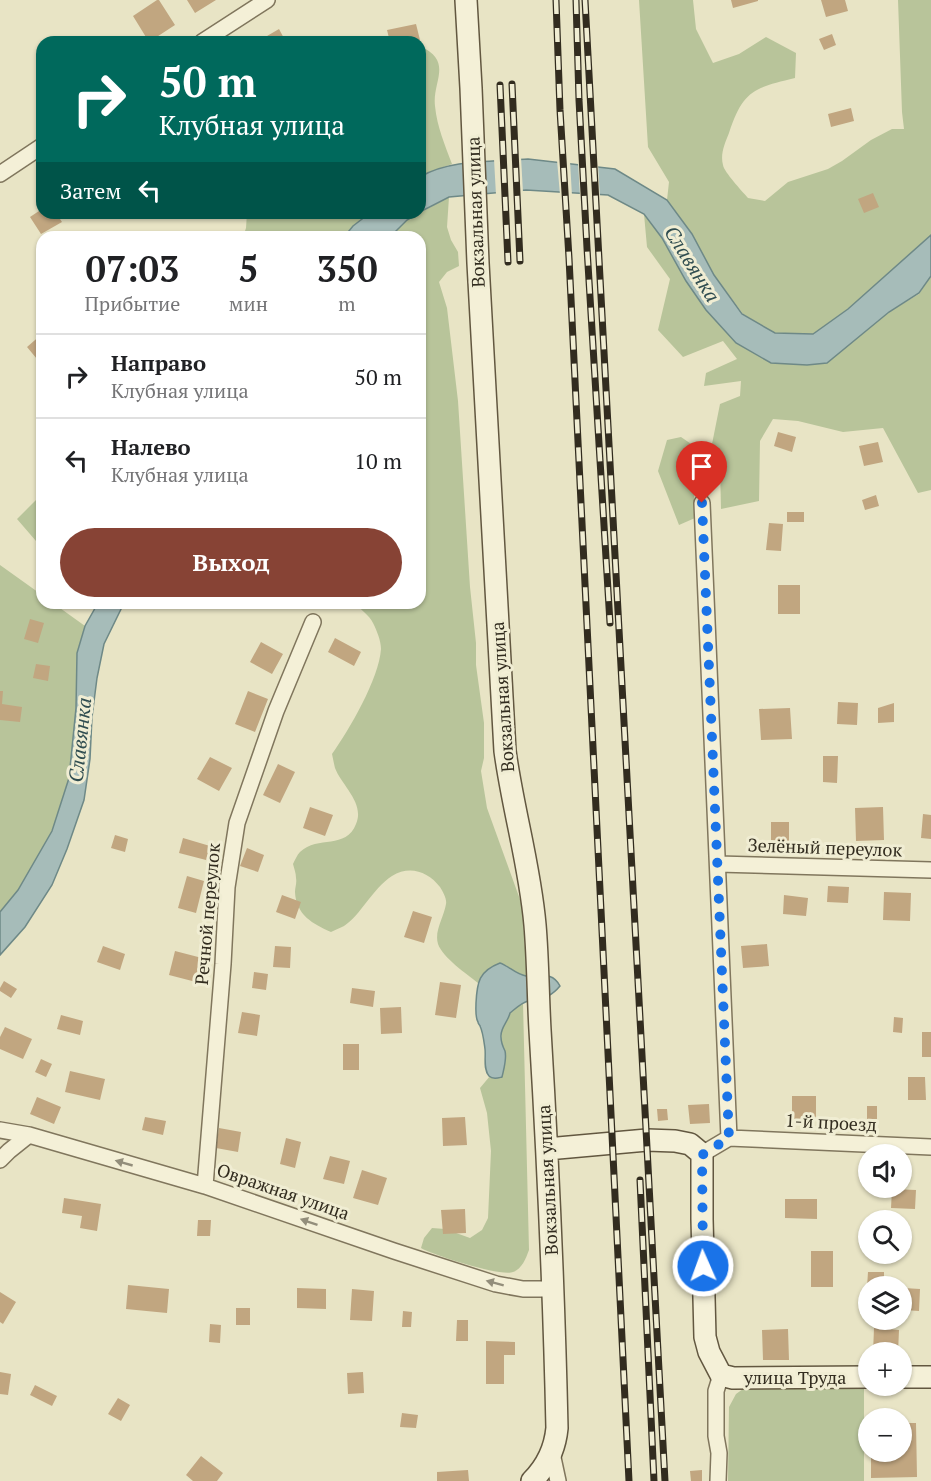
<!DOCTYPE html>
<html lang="ru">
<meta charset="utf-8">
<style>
:root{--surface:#fff;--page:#f6f6f6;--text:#202124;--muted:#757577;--line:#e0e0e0;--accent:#874335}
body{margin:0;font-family:"PT Serif",serif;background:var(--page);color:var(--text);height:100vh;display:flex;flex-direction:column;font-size:22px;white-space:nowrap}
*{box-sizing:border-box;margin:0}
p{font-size:20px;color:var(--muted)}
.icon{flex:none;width:33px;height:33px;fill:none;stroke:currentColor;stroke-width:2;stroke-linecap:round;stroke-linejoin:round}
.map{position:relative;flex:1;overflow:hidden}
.panel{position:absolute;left:36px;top:231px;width:390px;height:378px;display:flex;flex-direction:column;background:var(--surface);border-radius:18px;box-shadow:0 2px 4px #0004}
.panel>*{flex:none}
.top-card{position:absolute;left:36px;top:36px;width:390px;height:183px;border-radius:18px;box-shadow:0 2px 4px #0004;background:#00695c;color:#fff;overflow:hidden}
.controls{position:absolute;left:858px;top:1144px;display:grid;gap:12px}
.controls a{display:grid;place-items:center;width:54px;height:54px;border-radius:50%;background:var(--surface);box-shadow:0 2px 4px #0004;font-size:30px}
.pin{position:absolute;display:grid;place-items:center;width:51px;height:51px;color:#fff;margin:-62px -26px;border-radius:50% 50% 50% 0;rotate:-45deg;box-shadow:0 0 6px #0007}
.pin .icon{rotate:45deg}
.me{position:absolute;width:66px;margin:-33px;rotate:358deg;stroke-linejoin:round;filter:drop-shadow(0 0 4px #0008)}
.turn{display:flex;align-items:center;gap:21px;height:126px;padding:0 24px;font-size:27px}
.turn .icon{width:78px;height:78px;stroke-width:2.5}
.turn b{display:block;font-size:42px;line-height:51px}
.then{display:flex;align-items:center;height:57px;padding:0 24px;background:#0003;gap:12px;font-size:22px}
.eta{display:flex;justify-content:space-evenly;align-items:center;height:102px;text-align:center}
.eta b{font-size:36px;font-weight:800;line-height:42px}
.button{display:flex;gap:12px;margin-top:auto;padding:12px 24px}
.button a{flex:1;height:69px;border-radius:36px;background:var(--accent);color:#fff;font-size:24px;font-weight:800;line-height:69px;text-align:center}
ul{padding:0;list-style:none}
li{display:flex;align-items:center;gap:18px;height:84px;padding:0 24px;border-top:2px solid var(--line)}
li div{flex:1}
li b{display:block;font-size:22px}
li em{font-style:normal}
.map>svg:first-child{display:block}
.green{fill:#b8c49a}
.water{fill:#a6bcb9;stroke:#6e8987;stroke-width:1.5}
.pier{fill:#e8e4c5}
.building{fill:#c1a680}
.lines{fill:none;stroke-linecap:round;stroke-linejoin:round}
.street-casing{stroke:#80765d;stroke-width:18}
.secondary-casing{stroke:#625740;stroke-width:24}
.street{stroke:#f4f0d7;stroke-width:15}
.secondary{stroke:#f4f0d7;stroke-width:21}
.rail-casing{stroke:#322c1f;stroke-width:7}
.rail{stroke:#f0edd3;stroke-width:4.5;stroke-dasharray:14;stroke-linecap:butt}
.oneway{fill:#938e7b}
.route{stroke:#1a73e8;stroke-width:10;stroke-dasharray:0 18}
.labels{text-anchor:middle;stroke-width:6;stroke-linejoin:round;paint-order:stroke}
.street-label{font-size:18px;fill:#322c1f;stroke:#f0edd3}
.water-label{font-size:20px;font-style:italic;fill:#304d50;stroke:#f0edd3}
</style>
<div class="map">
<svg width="931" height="1481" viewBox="0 0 931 1481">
<rect width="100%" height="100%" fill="#e8e4c5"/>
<path class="green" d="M639,0H693L696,29L713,63L739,54L766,37L796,53L795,78C754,88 743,90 729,133C725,143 720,154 723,165C724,172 742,191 748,198L765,201L788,182L828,169L842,161L871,140L892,129H904L902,112L898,0H931V235L848,309L813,334L774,333L743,314L714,275L692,234L667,200L669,182L648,147Z
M420,46C454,62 432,81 435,106C437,127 445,145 452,164L427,173L420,177Z
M449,197L447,227L451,240L458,252L459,266L447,272L439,282L447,308L458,401L470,587L476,643V665L484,723V758L481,771L487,808L522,905L527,977L512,971L506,965L482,975L478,983C467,974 443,958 438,944C434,931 444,917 446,904C447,899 443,892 440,887C428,871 409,865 392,876C372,889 361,915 344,926C340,928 335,930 331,932C313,924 296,915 295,892C295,887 297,883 296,878C296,873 294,868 293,864C295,860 297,855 300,852C318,835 346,850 356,824C365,803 342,786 335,768C334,764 333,759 332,754C349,730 379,679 381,649C381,641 377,631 373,623C369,615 360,609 354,603H420V237H390L407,220Z
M247,213H370L353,226L344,237H243L246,228Z
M644,214L662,238L686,281L706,310L827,363L889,312L919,294L931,276V490L918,493L883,428L843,432L798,421L773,419L760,441L759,501L721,509L720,465L693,464L695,518L679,525L658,471L667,440L681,437L697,448L712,444L720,404L740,396L741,381L704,386L706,373L737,359L723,341L683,357L658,330L670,279L647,247Z
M42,494V548L17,519Z
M0,565L42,595V603H53L85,626L77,653L76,708L69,778L52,831L18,890L0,912Z
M523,1003L529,1250C526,1258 522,1269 513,1272C501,1277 433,1255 421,1248L424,1238L432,1228L445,1229L470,1238L482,1230L488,1218L491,1151L487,1113L480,1088L490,1076L492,1078L505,1065L506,1054L502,1044L501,1032L510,1013Z
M864,1388V1481H728L729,1407L736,1394L743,1389Z"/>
<path class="water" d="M528,159L615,169L667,200L692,234L714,275L742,314L775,333L813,334L848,309L931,235V276L919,293L889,312L827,363L807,365L771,363L736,343L706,310L686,281L662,238L644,214L608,195L526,190L449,197L420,212V177C449,159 494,162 528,159Z
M370,213H419L407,220L390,237H344L353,226Z
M98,603H124L104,644L97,678L92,717L90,759L84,800L67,849L52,885L25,927L0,955V912L18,890L52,831L69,778L76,708L77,653L85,626Z
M500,963C509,966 515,974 526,976C538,979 551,969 560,986C549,999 543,997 528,1001C521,1003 515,1009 510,1013C508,1022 500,1028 501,1037C501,1042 503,1047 505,1051C507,1059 504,1068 502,1077C498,1078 493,1080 489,1076C483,1069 486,1057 485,1049C484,1042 483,1032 480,1026C480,1025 478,1024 478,1022C475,1017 476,1009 476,1003C477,982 479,971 500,963Z"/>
<path class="pier" d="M521,157L523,193L496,195L494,159Z
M557,160L570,161L572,196L560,195Z
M578,162L598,164L600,198L580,196Z"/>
<path class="building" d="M157,0H159L175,25L149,42L133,16Z
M187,0H216L195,13Z
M731,0H758V1L733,8Z
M821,0H845L848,11L826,17Z
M416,24L420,40L412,42H390L387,30Z
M279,29L286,42H270L267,36Z
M832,34L836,45L824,50L819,39Z
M851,108L854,121L831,127L828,114Z
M873,193L879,207L864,213L858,199Z
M42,209V213H56L62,222L41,234L30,217Z
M42,334V355L37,359L27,347Z
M778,432L796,437L792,452L774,446Z
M878,442L883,462L864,466L859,446Z
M876,495L879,506L865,510L862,500Z
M787,512H804V522H787Z
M769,523L783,524L781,551L766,550Z
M778,585H800V614H778Z
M30,619L44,623L38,643L24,639Z
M335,638L361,652L354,666L328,652Z
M261,642L283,654L272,674L250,662Z
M36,664L50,666L48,681L33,678Z
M0,691H3L2,704L22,707L20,722L0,720Z
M248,691L268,699L255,732L235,724Z
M838,702L858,703L857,725L837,724Z
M894,703V722L878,723V708Z
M790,708L792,739L761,740L759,709Z
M823,756H838L837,783L823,782Z
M210,757L232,768L219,791L197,779Z
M278,764L295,772L280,803L263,795Z
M310,807L333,815L325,836L303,828Z
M883,807L884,840L856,841L855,808Z
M923,814L931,815V839L921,838Z
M771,822H789V848L771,849Z
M115,835L128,839L125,852L111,848Z
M183,838L210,846L206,860L179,853Z
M247,848L264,855L258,872L240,866Z
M187,876L204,881L196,913L178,908Z
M828,886L849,887L848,903L827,902Z
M884,892L911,893L910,921L883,920Z
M282,895L301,902L295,919L276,912Z
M784,895L808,898L806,916L783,914Z
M413,911L432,917L424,943L404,937Z
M767,944L769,966L743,968L741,946Z
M103,946L125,954L120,970L97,962Z
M275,946L291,947L290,968L273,967Z
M175,951L202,958L196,982L169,975Z
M254,972L268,974L266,990L252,988Z
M4,981L17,989L11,998L0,991V988Z
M440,982L461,985L456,1018L435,1015Z
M352,988L375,991L373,1007L350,1003Z
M401,1007L402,1033L381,1034L380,1008Z
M242,1012L260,1015L257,1036L238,1033Z
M61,1015L83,1021L80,1035L57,1029Z
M894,1017L903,1018L902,1033L893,1032Z
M5,1027L32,1039L23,1059L0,1049V1037Z
M922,1032H931V1057H922Z
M343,1044H359V1070H343Z
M41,1059L52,1064L46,1077L35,1072Z
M70,1071L105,1079L100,1100L65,1092Z
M908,1077H925L926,1100H908Z
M792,1096H816V1119H792Z
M37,1097L61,1107L54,1124L30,1114Z
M709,1104L710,1123L690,1124L688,1105Z
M867,1106H877V1119H867Z
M657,1109H667L668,1120L658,1121Z
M145,1117L166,1121L163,1135L142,1130Z
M465,1117L467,1145L443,1146L442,1118Z
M219,1128L241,1132L238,1152L216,1148Z
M286,1138L301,1142L295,1168L280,1164Z
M330,1156L350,1161L344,1184L323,1179Z
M362,1170L387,1178L378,1205L353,1198Z
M892,1189L916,1190L915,1209L891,1208Z
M64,1198L101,1204L97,1231L80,1228L82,1216L62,1213Z
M785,1199H817V1219L785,1218Z
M465,1209L466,1233L443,1234L441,1210Z
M198,1220H211L210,1236H197Z
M811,1251H833V1287H811Z
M868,1272H884V1287H867Z
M128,1285L169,1289L167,1313L126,1309Z
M297,1288L326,1289V1309L297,1308Z
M904,1288L920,1289L919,1311L904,1310Z
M352,1289L374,1291L372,1321L350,1320Z
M0,1292L16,1302L3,1324L0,1322Z
M236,1308H250V1325H236Z
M403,1311L412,1312L411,1327H402Z
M457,1320H468V1341H456Z
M210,1324L221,1325L220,1343L209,1342Z
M874,1328L899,1330L898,1353H873Z
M788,1329L789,1360H763L762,1330Z
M486,1341L515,1342V1355H504V1384H486Z
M0,1372L11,1374L8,1395L0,1394Z
M363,1372L364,1393L348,1394L347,1373Z
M35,1385L57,1396L52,1406L30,1395Z
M118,1398L130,1405L121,1421L108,1414Z
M402,1413L418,1415L416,1428L400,1427Z
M902,1423H916L917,1477L871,1478V1452H902Z
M201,1456L223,1473L217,1481H193L186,1475Z
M468,1470L469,1481H437V1472Z
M702,1470V1481H691L690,1471Z"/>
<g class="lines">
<g class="street-casing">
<path id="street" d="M202,42L267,0
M0,174L42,146
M702,503L729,1138
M718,864L931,870
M0,1130L29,1135L205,1186L394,1251L496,1284L523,1289H552
M729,1138L931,1147
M702,1154L729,1138
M0,1160L9,1151L29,1135
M205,1186L223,964L227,887L237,823L276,711L313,622
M552,1453L558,1481
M718,1481L719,1453L716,1436V1391L721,1375"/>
</g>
<g class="secondary-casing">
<path id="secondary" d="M466,0L471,88L478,263L505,751C513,810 530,866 535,925C538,960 538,995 540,1030C548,1162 554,1295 557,1428C555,1449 547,1466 532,1481
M547,1149L647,1140L675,1141L690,1144L702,1154V1219L705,1337L709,1352L721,1375L733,1378L868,1377
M902,1377H931"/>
</g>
<use href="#street" class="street"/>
<use href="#secondary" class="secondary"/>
<g class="rail-casing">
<path id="rail" d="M556,0L560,110L569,258L629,1481
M576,0L579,100L587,248L610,623
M585,0L665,1481
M512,84L520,261
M500,85L508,262
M640,1180L654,1481"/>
</g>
<use href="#rail" class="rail"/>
</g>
<defs><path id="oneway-solid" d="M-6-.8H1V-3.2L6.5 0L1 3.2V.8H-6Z" transform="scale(1.5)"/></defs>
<g class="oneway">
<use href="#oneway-solid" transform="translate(124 1163) rotate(-164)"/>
<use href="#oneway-solid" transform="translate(309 1222) rotate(-161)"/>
<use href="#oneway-solid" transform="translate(495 1283) rotate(-165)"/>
</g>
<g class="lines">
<path class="route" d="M702,503L729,1138L702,1155L703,1266"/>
</g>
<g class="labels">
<g class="street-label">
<text transform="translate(476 212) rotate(-92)" y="6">Вокзальная улица</text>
<text transform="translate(503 697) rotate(-94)" y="6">Вокзальная улица</text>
<text transform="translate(825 848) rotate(2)" y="6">Зелёный переулок</text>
<text transform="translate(208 914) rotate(-85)" y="6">Речной переулок</text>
<text transform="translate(831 1123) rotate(3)" y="6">1-й проезд</text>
<text transform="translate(548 1180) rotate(-93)" y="6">Вокзальная улица</text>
<text transform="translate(283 1192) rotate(19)" y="6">Овражная улица</text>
<text x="795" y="1384">улица Труда</text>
</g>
<g class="water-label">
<text transform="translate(692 264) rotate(58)" y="7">Славянка</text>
<text transform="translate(80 740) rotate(-84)" y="7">Славянка</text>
</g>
</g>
</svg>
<div class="controls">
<a><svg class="icon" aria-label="sound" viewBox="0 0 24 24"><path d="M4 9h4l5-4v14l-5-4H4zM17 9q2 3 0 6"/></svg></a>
<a><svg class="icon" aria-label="search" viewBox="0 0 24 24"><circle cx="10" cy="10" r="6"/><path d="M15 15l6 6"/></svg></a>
<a><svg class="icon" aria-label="layers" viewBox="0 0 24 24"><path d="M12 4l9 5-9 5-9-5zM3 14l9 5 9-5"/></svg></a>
<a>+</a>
<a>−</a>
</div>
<div class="pin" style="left:702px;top:503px;background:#d93025"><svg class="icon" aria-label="arrive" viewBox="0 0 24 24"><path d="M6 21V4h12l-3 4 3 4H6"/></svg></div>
<svg class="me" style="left:703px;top:1266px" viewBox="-20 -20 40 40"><circle r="17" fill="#1a73e8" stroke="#fff" stroke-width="3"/><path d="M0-11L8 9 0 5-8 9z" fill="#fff"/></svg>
<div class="top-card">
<div class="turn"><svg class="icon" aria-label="right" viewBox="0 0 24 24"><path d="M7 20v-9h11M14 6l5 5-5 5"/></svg><div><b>50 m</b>Клубная улица</div></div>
<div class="then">Затем<svg class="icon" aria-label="left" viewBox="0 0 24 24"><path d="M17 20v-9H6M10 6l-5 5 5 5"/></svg></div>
</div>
<section class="panel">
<div class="eta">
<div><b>07:03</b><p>Прибытие</p></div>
<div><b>5</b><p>мин</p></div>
<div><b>350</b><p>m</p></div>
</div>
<ul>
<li><svg class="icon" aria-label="right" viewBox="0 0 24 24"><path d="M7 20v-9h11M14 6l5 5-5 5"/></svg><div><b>Направо</b><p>Клубная улица</p></div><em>50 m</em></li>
<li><svg class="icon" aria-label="left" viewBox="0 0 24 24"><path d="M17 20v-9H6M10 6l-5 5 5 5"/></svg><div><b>Налево</b><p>Клубная улица</p></div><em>10 m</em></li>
</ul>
<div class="button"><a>Выход</a></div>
</section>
</div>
